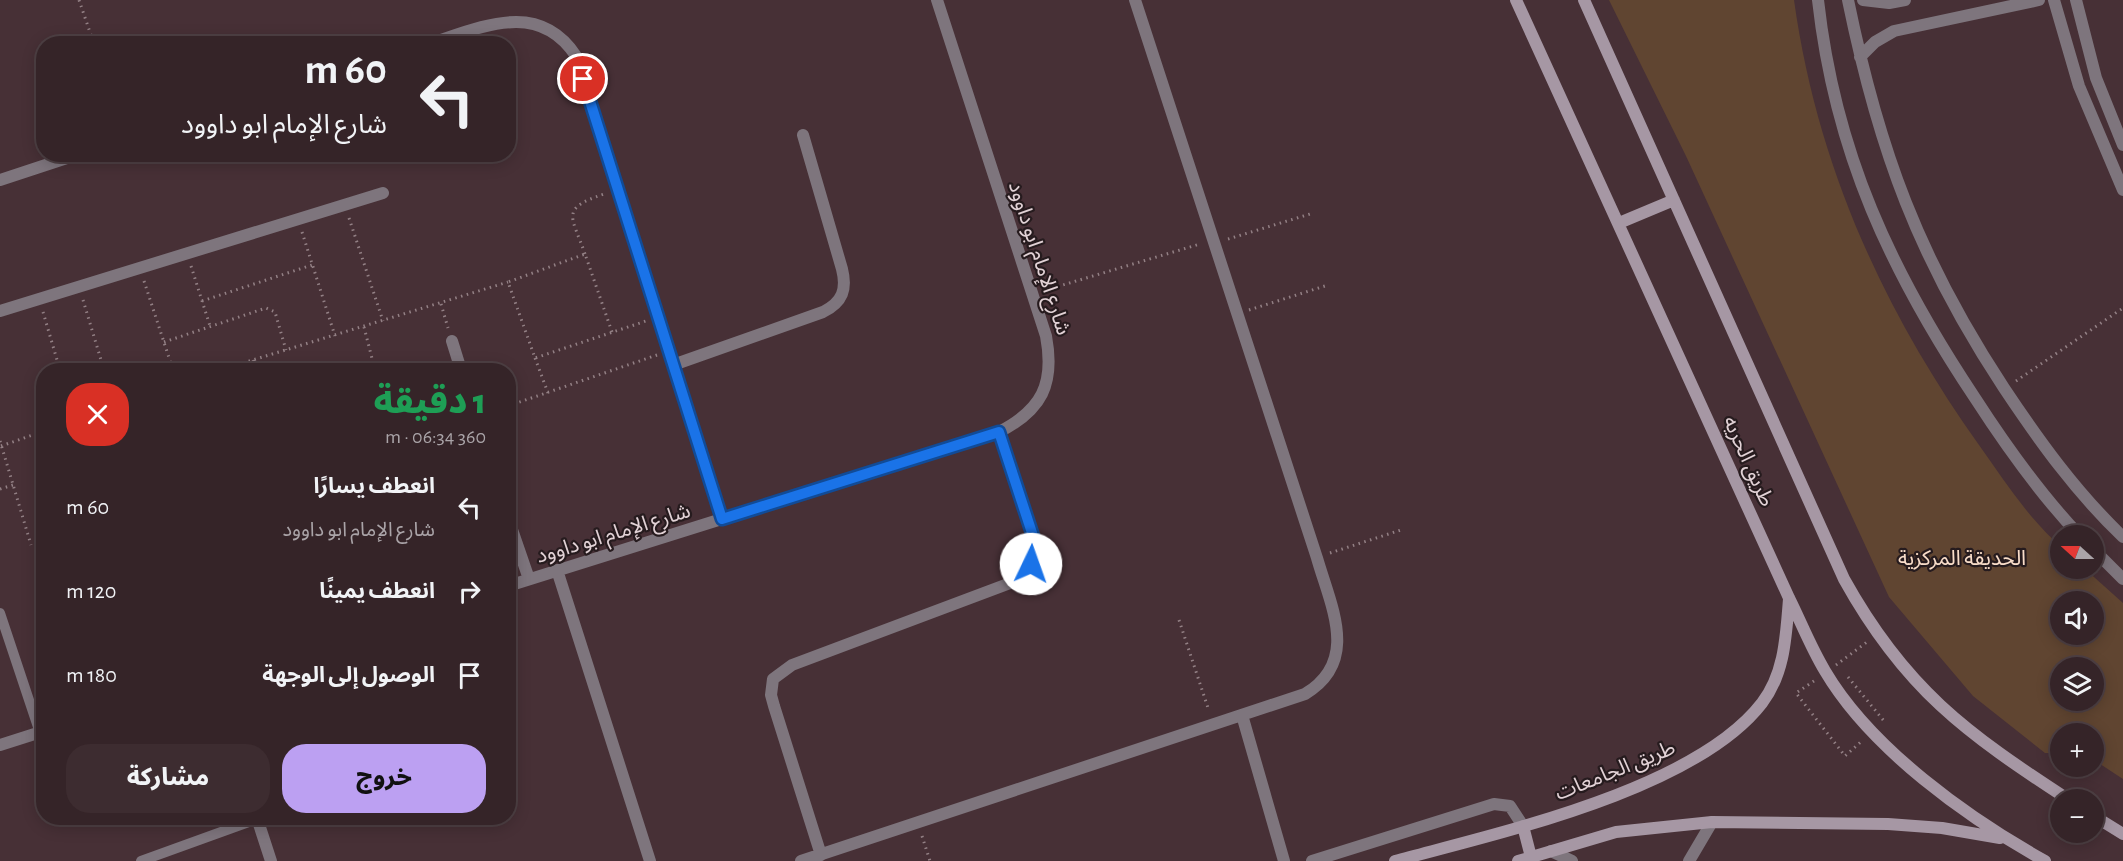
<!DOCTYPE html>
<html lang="ar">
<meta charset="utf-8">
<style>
:root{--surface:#352428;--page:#3d2c30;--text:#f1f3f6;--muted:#aaa4a8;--line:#4f4145;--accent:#bca0f2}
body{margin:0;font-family:"Alegreya Sans","Noto Sans Arabic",sans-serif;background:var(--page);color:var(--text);direction:rtl;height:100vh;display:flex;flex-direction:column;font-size:22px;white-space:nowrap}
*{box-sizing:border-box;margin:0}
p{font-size:20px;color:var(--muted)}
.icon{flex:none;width:33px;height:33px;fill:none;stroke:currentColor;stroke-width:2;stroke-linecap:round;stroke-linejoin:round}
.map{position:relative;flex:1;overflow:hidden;direction:ltr}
.details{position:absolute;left:36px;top:363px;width:480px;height:462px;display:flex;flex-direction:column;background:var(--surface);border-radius:24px;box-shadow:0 3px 15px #0003,0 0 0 2px var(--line);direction:rtl}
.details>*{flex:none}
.hud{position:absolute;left:36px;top:36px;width:480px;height:126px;border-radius:24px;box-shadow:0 3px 15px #0003,0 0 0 2px var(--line);direction:rtl;background:#352428;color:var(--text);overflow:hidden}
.needle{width:39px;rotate:291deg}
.tools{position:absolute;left:2050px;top:525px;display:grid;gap:12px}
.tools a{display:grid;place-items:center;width:54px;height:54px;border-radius:50%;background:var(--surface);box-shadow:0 3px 15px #0003,0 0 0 2px var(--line);font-size:30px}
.pin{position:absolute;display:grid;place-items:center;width:51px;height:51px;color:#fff;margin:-26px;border:3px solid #fff;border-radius:50%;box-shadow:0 2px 6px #0007}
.me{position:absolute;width:66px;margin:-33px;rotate:3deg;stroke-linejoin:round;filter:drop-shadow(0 0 4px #0008)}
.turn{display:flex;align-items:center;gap:21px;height:126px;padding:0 30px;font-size:27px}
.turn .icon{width:78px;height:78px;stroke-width:2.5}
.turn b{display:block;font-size:42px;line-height:51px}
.round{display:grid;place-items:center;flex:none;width:63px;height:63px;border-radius:24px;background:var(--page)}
.headline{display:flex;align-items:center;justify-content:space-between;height:102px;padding:0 30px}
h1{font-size:36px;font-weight:800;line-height:45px;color:#1e9e55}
.primary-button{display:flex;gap:12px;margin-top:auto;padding:12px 30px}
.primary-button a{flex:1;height:69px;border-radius:24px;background:var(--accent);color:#111;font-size:24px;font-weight:800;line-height:69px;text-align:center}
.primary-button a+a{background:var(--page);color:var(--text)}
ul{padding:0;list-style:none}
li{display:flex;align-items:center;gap:18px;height:84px;padding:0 30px}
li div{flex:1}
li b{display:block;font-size:22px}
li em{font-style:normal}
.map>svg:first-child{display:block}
.green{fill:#604531;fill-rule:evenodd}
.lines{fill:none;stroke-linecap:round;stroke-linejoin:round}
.path{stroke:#938085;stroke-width:3;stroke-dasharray:1.5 4.5;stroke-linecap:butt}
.lane{stroke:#7e757d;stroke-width:10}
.street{stroke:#7e757d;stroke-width:12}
.secondary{stroke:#a697a4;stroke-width:12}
.route-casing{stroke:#114b97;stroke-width:15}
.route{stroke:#1a73e8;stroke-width:10}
.labels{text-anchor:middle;stroke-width:4.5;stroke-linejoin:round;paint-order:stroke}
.street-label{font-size:21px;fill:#e2d2d6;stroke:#261b1e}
.park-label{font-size:21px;fill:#f9ddc9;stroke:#261b1e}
</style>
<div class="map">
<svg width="2123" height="861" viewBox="0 0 2123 861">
<rect width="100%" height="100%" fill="#473036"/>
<path class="green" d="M1609,0H1794C1817,165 1883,310 1979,445C2004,480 2028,518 2061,547V568L2085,569L2123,603V779L2094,760V734H2061V753H2045L1973,696L1889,597L1686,156ZM2061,602H2094V634H2061ZM2061,668H2094V700H2061Z"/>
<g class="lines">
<path class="path" d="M79,0L94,44
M349,218L383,321
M302,232L335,336
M1228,239L1310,214
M585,254C572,216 559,209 604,194
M191,266L210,326
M144,281L173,370
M1046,290L1200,244
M83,300L104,370
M202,301L312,265
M441,304L448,328
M1249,310L1328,285
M43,312L60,370
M364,327L375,370
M612,332L585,254L508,282L535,358L646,321
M164,342L266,308L275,312L286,350
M535,358L548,393
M253,360L256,370
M220,370L508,282
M2016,381L2123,308
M508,406L657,355
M0,441L31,545
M1,446L44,431
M0,489L13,485
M1330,553L1404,529
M1179,620L1209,711
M1836,665L1867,642
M1848,677L1884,721L1883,723
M1814,681L1796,693L1845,756L1862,741
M922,836L930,861"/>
<path class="lane" d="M0,613L40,733
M141,861L257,819"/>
<path class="street" d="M1818,0C1835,153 1891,272 1975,398C2006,446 2040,494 2080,536
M1848,0C1879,151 1919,259 2004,388C2040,442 2076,492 2123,537
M1863,0L1889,3L1905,0
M2054,0L2079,86L2123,190
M2076,0L2096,78L2123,145
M429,44C484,26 539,0 576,56L722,519
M1860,57L1875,42L1894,31L2039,0
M0,180L79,154
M0,311L383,193
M452,341L461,370
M673,365L823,312C843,302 847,289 842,269L803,135
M508,518L529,579
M2094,550L2123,579
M557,570L650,861
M508,586L999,432C1042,410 1055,384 1046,336L937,0
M1242,715L1284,861
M0,745L44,731
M257,818L271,861
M1551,851L1572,861
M821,855L774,706L771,695L773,679L792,665L1013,582C1029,571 1035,559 1034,539L999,432
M801,861L1305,694C1360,661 1331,607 1317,558L1135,0
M1312,861L1494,804L1510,806L1523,826
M1689,861L1712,822"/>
<path class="secondary" d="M1516,0L1789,598C1801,622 1811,648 1825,671C1871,749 1968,818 2045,861
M1584,0L1844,579C1905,689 1966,733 2069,800
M1619,223L1674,200
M2094,816L2123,834
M1523,826L1531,857
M1395,861C1498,833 1695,790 1762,703C1785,673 1786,635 1789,599
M1518,861L1616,832L1712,822L1888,824L1942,828L2000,838"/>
</g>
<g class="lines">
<g class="route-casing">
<path id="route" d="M583,79L722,519L999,432L1034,539L1035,552L1031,564"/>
</g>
<use href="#route" class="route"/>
</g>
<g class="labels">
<g class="street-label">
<text transform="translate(1040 258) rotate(72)" y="7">شارع الإمام ابو داوود</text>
<text transform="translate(1749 461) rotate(66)" y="7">طريق الحريه</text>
<text transform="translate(613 533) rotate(-17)" y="7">شارع الإمام ابو داوود</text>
<text transform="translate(1615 770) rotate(-22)" y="7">طريق الجامعات</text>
</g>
<g class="park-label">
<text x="1962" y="565">الحديقة المركزية</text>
</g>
</g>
</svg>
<div class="tools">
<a><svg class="needle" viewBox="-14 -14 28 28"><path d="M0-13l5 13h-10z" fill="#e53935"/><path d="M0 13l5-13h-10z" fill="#aaa4a8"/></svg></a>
<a><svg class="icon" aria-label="sound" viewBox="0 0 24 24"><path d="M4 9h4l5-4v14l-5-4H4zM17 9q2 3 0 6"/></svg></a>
<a><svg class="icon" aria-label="layers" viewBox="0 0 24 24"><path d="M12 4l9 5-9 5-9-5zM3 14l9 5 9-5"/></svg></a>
<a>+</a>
<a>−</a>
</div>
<div class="pin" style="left:583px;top:79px;background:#d93025"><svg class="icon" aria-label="arrive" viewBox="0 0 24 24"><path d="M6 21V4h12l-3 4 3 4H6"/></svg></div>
<svg class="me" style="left:1031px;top:564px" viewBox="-20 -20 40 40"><circle r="19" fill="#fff"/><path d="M0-13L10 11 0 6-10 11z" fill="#1a73e8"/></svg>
<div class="hud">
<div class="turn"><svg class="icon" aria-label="left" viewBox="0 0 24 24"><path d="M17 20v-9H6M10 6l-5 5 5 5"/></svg><div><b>60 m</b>شارع الإمام ابو داوود</div></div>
</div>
<section class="details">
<div class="headline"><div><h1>1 دقيقة</h1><p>360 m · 06:34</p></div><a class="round" style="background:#d93025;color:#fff"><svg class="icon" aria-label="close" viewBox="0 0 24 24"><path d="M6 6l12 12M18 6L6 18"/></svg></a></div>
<ul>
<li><svg class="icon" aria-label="left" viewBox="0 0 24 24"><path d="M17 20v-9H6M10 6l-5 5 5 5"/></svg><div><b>انعطف يسارًا</b><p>شارع الإمام ابو داوود</p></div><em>60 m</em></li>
<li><svg class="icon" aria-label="right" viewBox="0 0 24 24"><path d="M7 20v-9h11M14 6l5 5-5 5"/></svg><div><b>انعطف يمينًا</b></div><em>120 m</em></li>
<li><svg class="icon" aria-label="arrive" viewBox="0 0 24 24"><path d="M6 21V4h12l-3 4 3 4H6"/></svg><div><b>الوصول إلى الوجهة</b></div><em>180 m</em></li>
</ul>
<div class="primary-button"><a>خروج</a><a>مشاركة</a></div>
</section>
</div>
